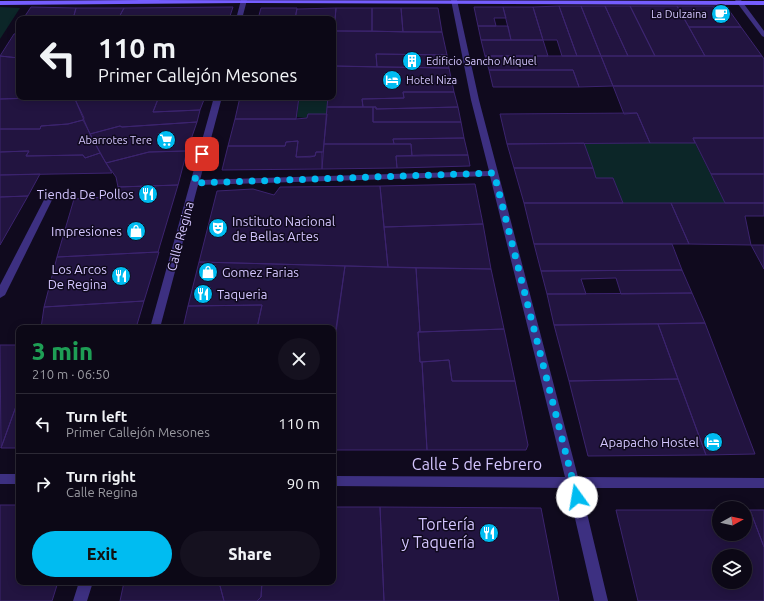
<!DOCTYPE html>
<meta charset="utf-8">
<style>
:root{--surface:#0c0816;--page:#15111f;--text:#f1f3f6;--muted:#9a9aa1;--line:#2c2935;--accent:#00bcf1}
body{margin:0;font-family:Ubuntu,sans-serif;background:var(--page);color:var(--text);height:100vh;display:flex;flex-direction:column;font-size:15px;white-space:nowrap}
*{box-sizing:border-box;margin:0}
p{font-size:13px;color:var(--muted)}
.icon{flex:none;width:22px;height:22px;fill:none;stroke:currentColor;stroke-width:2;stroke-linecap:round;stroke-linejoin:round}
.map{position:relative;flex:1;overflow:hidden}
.drawer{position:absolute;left:16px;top:325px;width:320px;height:260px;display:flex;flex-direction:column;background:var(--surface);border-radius:8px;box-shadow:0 2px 10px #0003,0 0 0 1px var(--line)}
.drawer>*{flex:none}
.hud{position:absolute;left:16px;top:16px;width:320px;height:84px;border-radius:8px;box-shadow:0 2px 10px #0003,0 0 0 1px var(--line);background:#0c0816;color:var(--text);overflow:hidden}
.needle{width:26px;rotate:82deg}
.fabs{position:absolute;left:712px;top:501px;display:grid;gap:8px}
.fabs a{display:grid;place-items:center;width:40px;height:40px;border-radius:50%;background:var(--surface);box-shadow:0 2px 10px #0003,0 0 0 1px var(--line);font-size:20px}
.pin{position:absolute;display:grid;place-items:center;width:34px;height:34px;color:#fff;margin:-17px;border-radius:8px;box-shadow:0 2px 6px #0006}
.me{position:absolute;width:44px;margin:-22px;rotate:347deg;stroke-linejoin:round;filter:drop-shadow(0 0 3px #0008)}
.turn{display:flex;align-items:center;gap:14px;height:84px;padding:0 16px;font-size:18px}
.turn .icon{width:52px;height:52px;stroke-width:2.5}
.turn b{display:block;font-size:28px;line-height:34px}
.round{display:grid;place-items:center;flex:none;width:42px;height:42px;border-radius:21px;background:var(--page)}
.overview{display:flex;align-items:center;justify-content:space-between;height:68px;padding:0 16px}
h1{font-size:24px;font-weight:800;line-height:30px;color:#1e9e55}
.action{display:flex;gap:8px;margin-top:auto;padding:8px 16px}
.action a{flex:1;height:46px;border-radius:24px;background:var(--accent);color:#111;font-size:16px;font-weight:800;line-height:46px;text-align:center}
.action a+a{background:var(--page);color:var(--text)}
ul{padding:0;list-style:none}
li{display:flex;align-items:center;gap:12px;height:60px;padding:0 16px;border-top:1px solid var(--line)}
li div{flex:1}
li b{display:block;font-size:15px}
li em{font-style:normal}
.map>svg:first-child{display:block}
.green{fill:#0c2628}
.building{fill:#221440;stroke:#3c246f;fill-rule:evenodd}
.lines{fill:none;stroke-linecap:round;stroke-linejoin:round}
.lane{fill:#3d3081;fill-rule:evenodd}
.street{fill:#3d3081;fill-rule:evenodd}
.secondary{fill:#755dff;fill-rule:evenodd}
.route{stroke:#00bcf1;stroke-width:7;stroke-dasharray:0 12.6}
.labels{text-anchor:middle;stroke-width:3;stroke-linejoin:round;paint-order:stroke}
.far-poi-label{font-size:11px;fill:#d4c6ff;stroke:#100a1e;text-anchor:end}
.poi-label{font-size:13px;fill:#d4c6ff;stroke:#100a1e;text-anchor:end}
.street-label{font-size:13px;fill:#d4c6ff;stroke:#100a1e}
.near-street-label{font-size:16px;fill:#d4c6ff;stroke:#100a1e}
.near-poi-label{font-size:16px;fill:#d4c6ff;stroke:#100a1e;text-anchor:end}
</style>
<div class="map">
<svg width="764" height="601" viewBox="0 0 764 601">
<rect width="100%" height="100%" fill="#100a1e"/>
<path class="green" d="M0,7L20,8L0,39Z
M299,97H328L327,114H308L307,118L297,117Z
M584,143H695L725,203H623L613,178H596Z"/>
<path class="building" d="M559,6L577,56H562L557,40H543L533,7Z
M559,6H581L601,56H577Z
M581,6H605L628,56H601Z
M605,6H630L655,56H628Z
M630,6H677L705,56H655Z
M677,6H726L741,27H689Z
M31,7L76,8L73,19H23Z
M233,7L229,19H118L124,8Z
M474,7H503L506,18H494L496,26H478Z
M503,7H533L543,40H511Z
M76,8H124L118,19H73Z
M261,8H297L295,19H258Z
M336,8L333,44V19H295L297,9Z
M336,8H372V31H334Z
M372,8H401L403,32L372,31Z
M401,8H438L442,32H403Z
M478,26H508L511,40H481Z
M689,27H741L762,56H705Z
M334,31L442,32L447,55L376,54L377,67L333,66Z
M19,33V58L0,56L14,34Z
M481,40H543L548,56H485Z
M376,54L447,55L449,68L377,67Z
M0,56L19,58V97H74L0,99Z
M485,56H601L613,86L579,87L573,70H489Z
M601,56H762L764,59V86H613Z
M333,66L449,68L454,92H403L404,98L362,99L363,107H327L328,97H333Z
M489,70H573L579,87H493Z
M613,86H764V138H693L695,143H650L637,113L624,114Z
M403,92H454L458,107L376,109V107H363L362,99L404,98Z
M74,97L84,118L83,120L68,124L41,126L40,129H0V99Z
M74,97H146V99H158L153,112L200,110L197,122L122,127L120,126L90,134Z
M146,97H205L200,110L153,112L158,99H146Z
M240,97H299L296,119H235Z
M327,107H373V122H461L464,138L393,139L394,144H324Z
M373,107H376V109L458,107L461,122H373Z
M637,113L650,143L507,144L500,114Z
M308,114H327L323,152H316L315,156L296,157L298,141L286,142L285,146H228L235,119H296L307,118Z
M83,120L100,153L85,158L83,155L26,156L29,151L0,152V129H40L41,126L68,124Z
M197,122L187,151L149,152L106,163L90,134L120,126L122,127Z
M464,138L468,155L412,156L411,144H394L393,139Z
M693,138H764V174H711Z
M298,141L296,157H310L315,156L316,152H322V169L222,170L228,146H285L286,142Z
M584,143L593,168H514L507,144Z
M324,144H411L412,156H396L397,168L322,169Z
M29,151L26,156L83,155L85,158L100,153L112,173L0,175V152Z
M185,151H187L178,185L118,187L116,177L106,163L149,152Z
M424,155H468L470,166L397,168L396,156Z
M514,168H593L596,178H613L623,203H524Z
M40,174L28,196L0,197V175Z
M711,174H764V203H725Z
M475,184L483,224L384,227L380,186Z
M178,185L158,252L57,257L74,199L118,196V187Z
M380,186L388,267L199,262L217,191L253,189L274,195L280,187Z
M28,196L0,245V197Z
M524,203H671L689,244H534Z
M671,203H764V216H745L751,245L689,244Z
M483,224L491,269L388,267L384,227Z
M534,244H672L682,270L541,271Z
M751,245H764V269Z
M158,252H159L144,301L44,307L57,257Z
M199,262L345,266L336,332H333V328H257L262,305L188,306Z
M345,266L416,268L420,332H418L420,362H422L427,450H333V349Z
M416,268L491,269L504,329L420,332Z
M682,270L692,293L621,294L616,278L581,279L586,294H547L541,271Z
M692,293L705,323L554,325L547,294Z
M144,301L136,328H41L44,307Z
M262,305L257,328H183L188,306Z
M705,323L755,454L706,455L658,324Z
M658,324L678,379L569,381L554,325Z
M504,329L515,381H452L449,360L420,362L418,332Z
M0,345H19V398L1,448Z
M449,360L452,381H515L528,445L526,450H427L422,362Z
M678,379L706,455L588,456L569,381Z
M19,398V448H1Z
M0,505H19V582H58L52,601H0Z
M333,507H380L384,601H257L261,597L262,582H333Z
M380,507L541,508L559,601H384Z
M616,510H719V534H745V510H750L764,547V601H638ZM719,556H745V582H719Z
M750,510H764V547Z
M124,582H219L224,601H120Z
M219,582H262L261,597L257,601H224Z"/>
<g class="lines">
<path class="lane" d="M50,193L54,196L5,295L0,298V285L46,196Z"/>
<path class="street" d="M241,0H247L242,19H236Z
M451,0H457L479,100L578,477L764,478V488H581L608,601H594L568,488L333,486V476L565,477L490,176L198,185L160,328H150L214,97H222L200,180L489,171L471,100Z
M735,0H741L764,31V37L762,36Z
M0,474H19V484H0Z
M79,582H93L87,601H73Z"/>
<path class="secondary" d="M143,0L764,1V5L244,3L0,5V1Z"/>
</g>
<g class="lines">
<path class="route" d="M202,154L194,183L494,173L577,497"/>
</g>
<defs>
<g id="cafe-disc" transform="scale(1)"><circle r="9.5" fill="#00bcf1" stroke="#100a1e"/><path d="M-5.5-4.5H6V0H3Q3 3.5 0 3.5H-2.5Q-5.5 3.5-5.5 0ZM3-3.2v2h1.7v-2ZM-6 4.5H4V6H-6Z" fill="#fff"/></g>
<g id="building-disc" transform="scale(1)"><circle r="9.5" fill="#00bcf1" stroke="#100a1e"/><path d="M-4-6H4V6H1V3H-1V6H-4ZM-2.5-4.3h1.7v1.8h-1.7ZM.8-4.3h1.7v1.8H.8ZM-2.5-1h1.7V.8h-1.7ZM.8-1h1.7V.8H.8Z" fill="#fff"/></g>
<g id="hotel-disc" transform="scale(1)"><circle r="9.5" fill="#00bcf1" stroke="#100a1e"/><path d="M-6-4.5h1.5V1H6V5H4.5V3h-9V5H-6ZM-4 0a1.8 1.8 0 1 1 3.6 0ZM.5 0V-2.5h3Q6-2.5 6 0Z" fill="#fff"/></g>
<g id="supermarket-disc" transform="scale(1)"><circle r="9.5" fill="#00bcf1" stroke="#100a1e"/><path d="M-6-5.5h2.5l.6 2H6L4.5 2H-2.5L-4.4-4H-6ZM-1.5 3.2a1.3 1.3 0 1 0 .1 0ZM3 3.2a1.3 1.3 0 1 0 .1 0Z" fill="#fff"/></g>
<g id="restaurant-disc" transform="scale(1)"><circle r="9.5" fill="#00bcf1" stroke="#100a1e"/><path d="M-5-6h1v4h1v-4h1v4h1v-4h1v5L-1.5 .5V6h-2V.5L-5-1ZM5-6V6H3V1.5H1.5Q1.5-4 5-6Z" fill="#fff"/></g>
<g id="theatre-disc" transform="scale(1)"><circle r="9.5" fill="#00bcf1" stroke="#100a1e"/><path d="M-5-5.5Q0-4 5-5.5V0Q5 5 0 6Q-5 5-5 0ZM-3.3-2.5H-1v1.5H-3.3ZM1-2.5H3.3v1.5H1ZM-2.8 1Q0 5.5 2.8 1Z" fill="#fff"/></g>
<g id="shop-disc" transform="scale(1)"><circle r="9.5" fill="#00bcf1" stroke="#100a1e"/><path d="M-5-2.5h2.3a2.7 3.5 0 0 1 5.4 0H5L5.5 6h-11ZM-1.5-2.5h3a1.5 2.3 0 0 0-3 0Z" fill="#fff"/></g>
</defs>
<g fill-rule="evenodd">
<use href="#cafe-disc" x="721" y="14"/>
<use href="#building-disc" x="412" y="61"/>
<use href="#hotel-disc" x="392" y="80"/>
<use href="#supermarket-disc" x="166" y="140"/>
<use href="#restaurant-disc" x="148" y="194"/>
<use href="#theatre-disc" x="218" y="228"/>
<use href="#shop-disc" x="136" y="231"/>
<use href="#shop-disc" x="208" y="272"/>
<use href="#restaurant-disc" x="121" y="276"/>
<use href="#restaurant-disc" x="203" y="294"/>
<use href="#hotel-disc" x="713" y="442"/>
<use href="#restaurant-disc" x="489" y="533"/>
</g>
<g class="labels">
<g class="far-poi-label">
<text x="707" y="18">La Dulzaina</text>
<text x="426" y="65" text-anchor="start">Edificio Sancho Miquel</text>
<text x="406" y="84" text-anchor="start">Hotel Niza</text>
<text x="152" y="144">Abarrotes Tere</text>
</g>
<g class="poi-label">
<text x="134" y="199">Tienda De Pollos</text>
<text x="232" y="226" text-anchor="start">Instituto Nacional<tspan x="232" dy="15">de Bellas Artes</tspan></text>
<text x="122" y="236">Impresiones</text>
<text x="107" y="274">Los Arcos<tspan x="107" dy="15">De Regina</tspan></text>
<text x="222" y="277" text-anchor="start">Gomez Farias</text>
<text x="217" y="299" text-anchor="start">Taqueria</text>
<text x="699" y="447">Apapacho Hostel</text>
</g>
<g class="street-label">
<text transform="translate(180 236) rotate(-75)" y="5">Calle Regina</text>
</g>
<g class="near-street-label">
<text x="477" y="470">Calle 5 de Febrero</text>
</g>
<g class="near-poi-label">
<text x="475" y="530">Tortería<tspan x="475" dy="18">y Taquería</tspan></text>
</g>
</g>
</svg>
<div class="fabs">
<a><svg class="needle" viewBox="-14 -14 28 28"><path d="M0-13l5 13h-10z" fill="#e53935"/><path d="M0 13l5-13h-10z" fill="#9a9aa1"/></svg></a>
<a><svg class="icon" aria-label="layers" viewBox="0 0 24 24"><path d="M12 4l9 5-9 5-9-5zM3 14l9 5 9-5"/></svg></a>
</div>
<div class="pin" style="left:202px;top:154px;background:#d93025"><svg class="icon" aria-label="arrive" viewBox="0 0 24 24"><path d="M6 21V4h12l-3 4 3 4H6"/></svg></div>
<svg class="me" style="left:577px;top:497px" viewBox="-20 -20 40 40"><circle r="19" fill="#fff"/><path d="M0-13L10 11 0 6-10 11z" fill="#00bcf1"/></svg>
<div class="hud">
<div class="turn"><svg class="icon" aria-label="left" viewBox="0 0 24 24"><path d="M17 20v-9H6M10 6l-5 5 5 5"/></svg><div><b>110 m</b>Primer Callejón Mesones</div></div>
</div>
<section class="drawer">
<div class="overview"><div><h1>3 min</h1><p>210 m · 06:50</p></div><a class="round"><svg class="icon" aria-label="close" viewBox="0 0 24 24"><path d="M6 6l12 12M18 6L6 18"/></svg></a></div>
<ul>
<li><svg class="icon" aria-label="left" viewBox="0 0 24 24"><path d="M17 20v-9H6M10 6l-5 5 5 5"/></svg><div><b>Turn left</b><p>Primer Callejón Mesones</p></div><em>110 m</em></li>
<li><svg class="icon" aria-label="right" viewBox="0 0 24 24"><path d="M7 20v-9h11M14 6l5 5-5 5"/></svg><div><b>Turn right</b><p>Calle Regina</p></div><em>90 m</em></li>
</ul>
<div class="action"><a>Exit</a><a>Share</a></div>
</section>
</div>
